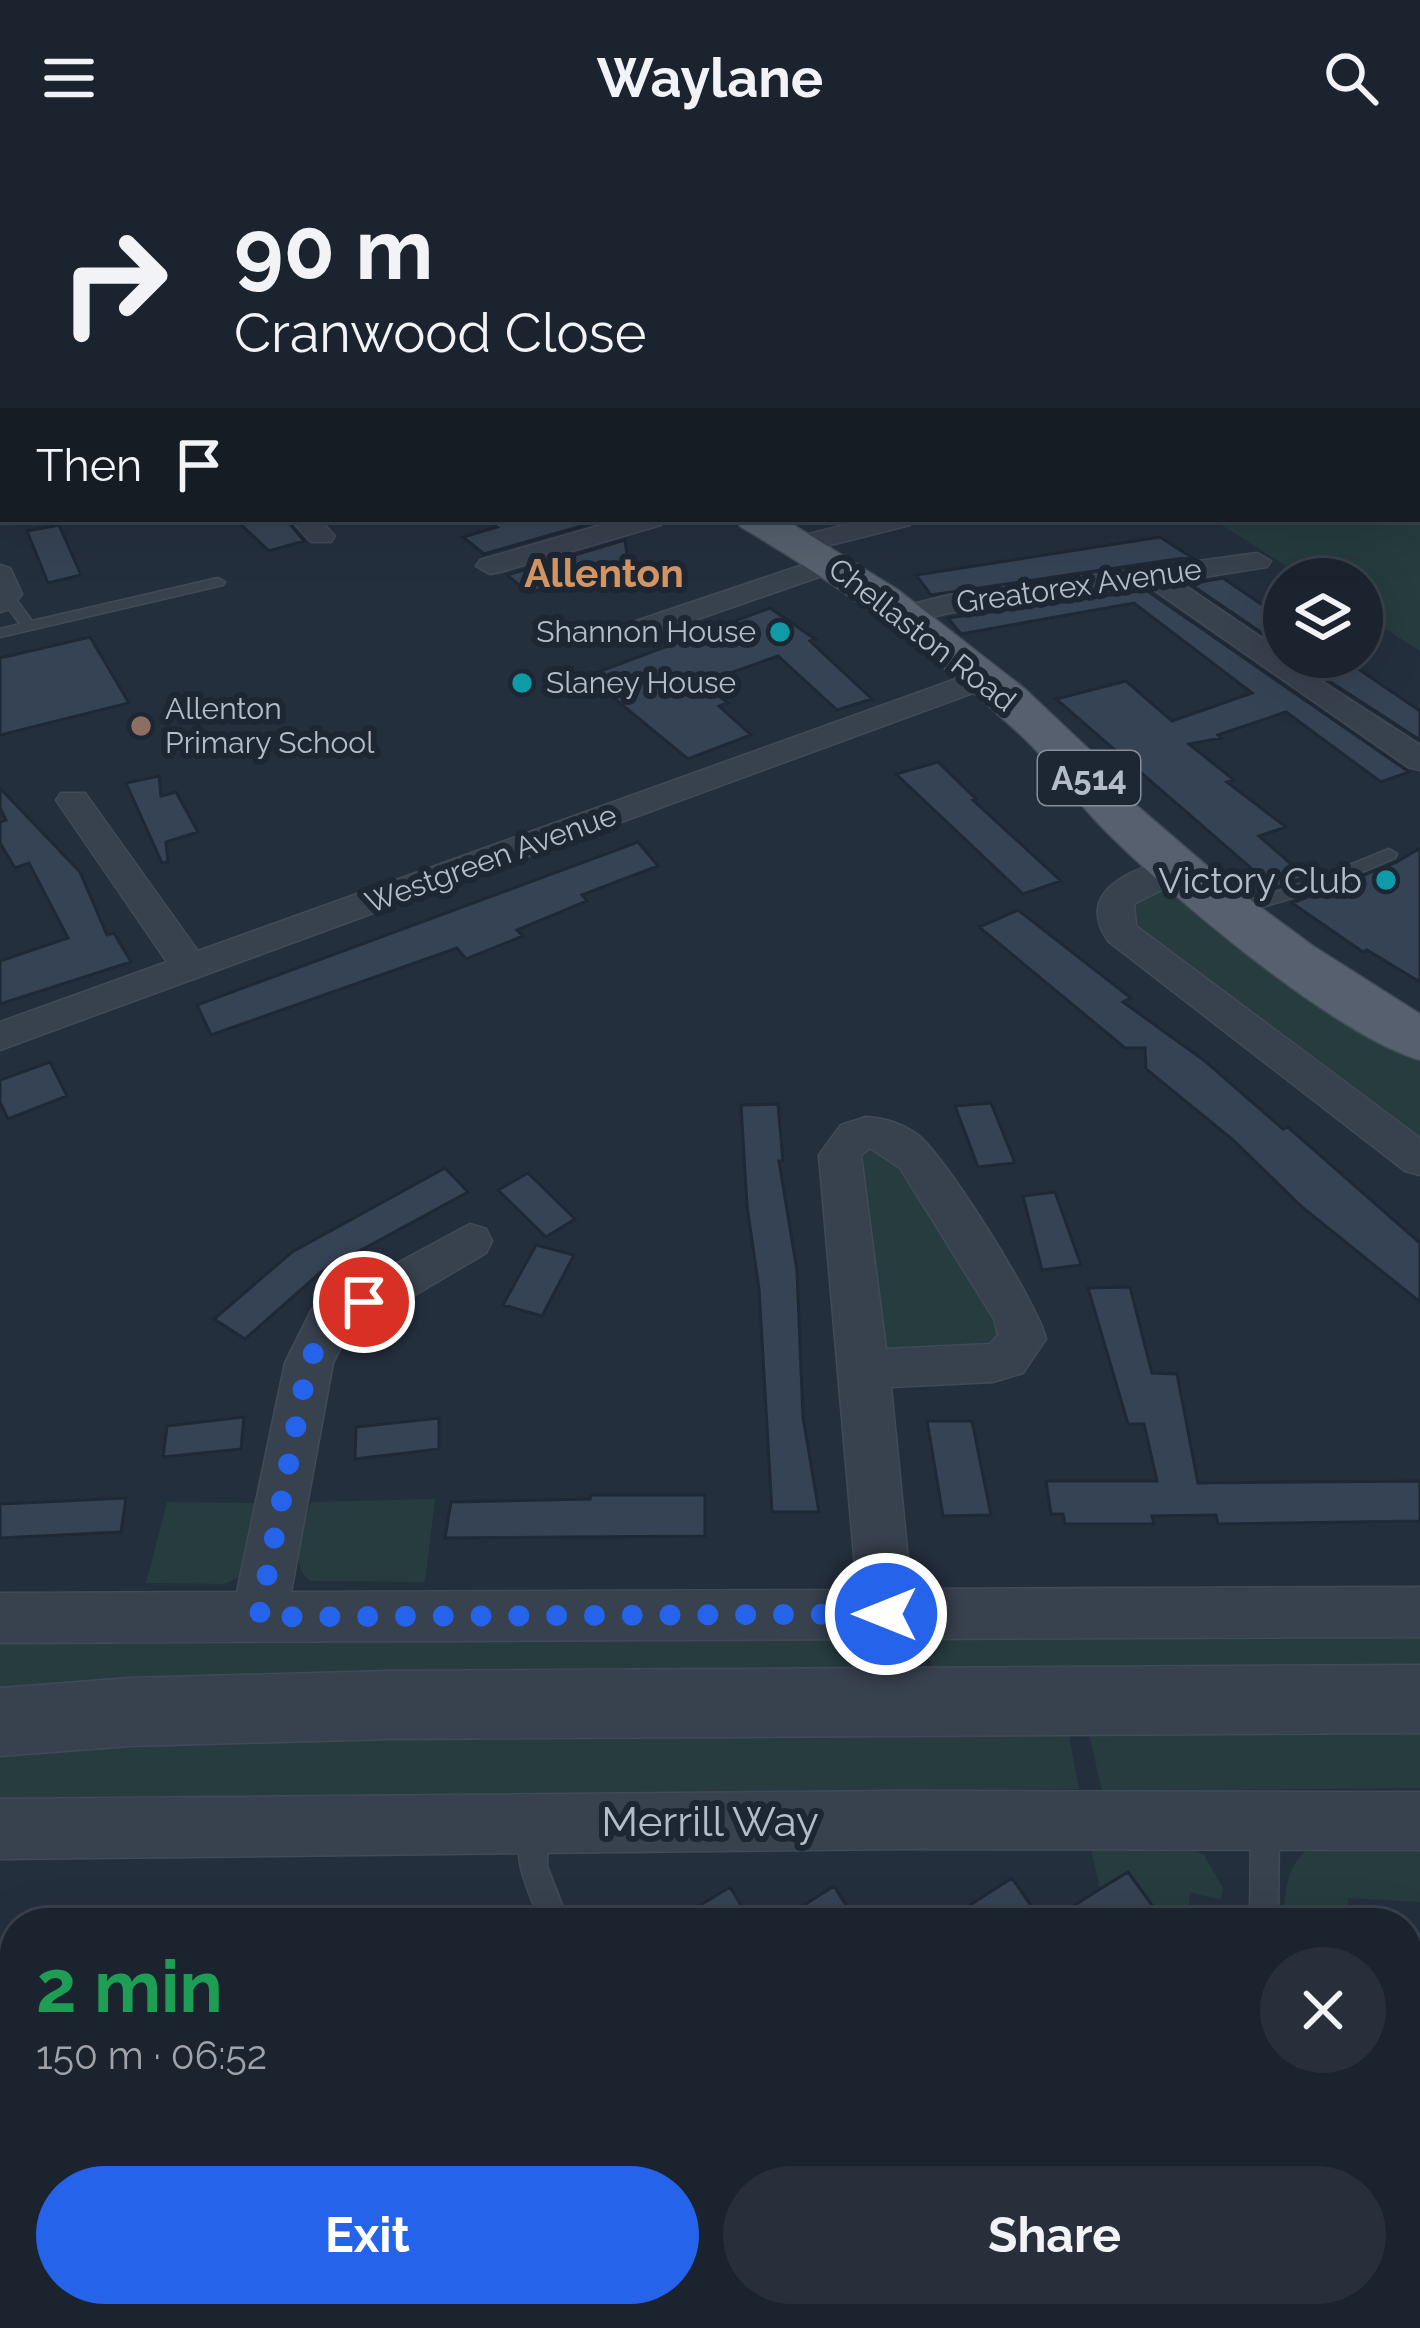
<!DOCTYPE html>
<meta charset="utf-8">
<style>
:root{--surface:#1b232e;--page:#282f3a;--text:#f1f3f6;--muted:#a0a4aa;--line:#39404a;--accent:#2563eb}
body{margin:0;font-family:Raleway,sans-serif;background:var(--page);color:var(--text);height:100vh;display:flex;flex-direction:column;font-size:45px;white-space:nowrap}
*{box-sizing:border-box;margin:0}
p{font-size:39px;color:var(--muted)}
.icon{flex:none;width:66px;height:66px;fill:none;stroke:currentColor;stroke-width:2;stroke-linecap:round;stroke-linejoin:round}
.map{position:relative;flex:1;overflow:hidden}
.panel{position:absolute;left:0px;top:1752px;width:1422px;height:420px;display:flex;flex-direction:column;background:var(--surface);border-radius:48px 48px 0 0;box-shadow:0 12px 48px #0002,0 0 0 3px var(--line)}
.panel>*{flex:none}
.guide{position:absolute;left:0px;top:0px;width:1422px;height:366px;box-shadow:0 12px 48px #0002,0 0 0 3px var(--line);background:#1b232e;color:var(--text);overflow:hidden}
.controls{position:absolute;left:1263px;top:402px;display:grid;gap:24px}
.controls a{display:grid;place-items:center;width:120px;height:120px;border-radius:50%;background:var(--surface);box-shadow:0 12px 48px #0002,0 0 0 3px var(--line);font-size:60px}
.pin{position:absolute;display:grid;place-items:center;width:102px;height:102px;color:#fff;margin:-51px;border:6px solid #fff;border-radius:50%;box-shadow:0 3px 12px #0007}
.me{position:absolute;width:132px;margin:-66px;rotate:270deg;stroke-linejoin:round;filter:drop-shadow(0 0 9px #0008)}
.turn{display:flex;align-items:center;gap:42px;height:252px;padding:0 36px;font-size:54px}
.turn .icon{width:156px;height:156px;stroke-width:2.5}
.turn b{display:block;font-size:84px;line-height:102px}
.then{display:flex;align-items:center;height:114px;padding:0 36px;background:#0003;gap:24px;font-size:45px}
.round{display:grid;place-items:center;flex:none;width:126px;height:126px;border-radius:63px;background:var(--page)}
.overview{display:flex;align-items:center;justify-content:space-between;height:204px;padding:0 36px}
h1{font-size:72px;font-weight:700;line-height:90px;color:#1e9e55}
.button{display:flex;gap:24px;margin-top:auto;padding:24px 36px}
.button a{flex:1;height:138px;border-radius:72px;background:var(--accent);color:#fff;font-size:48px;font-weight:700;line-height:138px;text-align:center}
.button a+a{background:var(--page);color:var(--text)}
header{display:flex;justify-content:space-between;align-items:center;height:156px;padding:0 36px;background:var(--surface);font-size:54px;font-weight:700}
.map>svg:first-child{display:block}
.green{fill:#263c3f}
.building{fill:#364354;stroke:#1f2835;stroke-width:3}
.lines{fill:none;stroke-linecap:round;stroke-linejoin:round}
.service-casing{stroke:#414a57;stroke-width:3}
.minor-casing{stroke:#414a57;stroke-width:3}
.tertiary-casing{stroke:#414a57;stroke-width:3}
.primary-casing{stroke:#414a57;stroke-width:3}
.trunk-casing{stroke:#434c59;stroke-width:3}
.service{fill:#38414e;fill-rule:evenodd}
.minor{fill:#38414e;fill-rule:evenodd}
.tertiary{fill:#38414e;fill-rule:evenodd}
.primary{fill:#56606e;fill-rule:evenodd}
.trunk{fill:#656462;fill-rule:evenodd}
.route{stroke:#2563eb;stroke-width:21;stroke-dasharray:0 37.8}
.culture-dot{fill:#0f9aa8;stroke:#1d2633;stroke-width:4.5}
.education-dot{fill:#8d6e63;stroke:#1d2633;stroke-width:4.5}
.labels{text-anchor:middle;stroke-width:12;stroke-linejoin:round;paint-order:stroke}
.far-street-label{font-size:30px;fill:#b4bcc9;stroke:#1d2633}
.far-poi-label{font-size:30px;fill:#b4bcc9;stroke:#1d2633;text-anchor:start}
.shield{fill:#1d2633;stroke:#878f9c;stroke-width:3}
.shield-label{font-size:33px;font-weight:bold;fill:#b4bcc9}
.poi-label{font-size:36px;fill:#b4bcc9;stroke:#1d2633;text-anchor:end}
.far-district-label{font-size:39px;font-weight:bold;fill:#d59563;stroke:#1d2633}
.near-street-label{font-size:42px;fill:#b4bcc9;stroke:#1d2633}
</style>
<header><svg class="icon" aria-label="menu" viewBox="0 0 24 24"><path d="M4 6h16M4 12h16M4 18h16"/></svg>Waylane<svg class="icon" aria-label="search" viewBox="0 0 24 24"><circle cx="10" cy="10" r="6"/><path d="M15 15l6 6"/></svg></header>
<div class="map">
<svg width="1420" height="2172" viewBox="0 0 1420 2172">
<rect width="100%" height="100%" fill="#242f3e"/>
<path class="green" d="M1420,342V495L1362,458V423H1307L1212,363H1419Z
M1165,733L1181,737L1420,901V991L1127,771V748Z
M861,989H891L1005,1174L991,1189L894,1196L881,1191L855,1012Z
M435,1343L425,1426L310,1425C287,1406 304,1371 311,1346Z
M167,1346L267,1347L245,1419L224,1428L146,1427Z
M1420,1475V1525L934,1515L926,1493L928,1482Z
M860,1480L868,1509L856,1513L272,1517L0,1536V1486Z
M1066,1563L1079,1633L34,1644L0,1649V1589Z
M1086,1564L1420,1565V1632L1102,1635Z
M1420,1685V1746L1348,1742V1767H1283C1285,1734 1286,1704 1317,1687Z
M1090,1689H1182L1204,1699L1223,1732L1221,1744L1190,1736L1187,1767H1165L1128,1716L1100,1733Z"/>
<path class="building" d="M235,363H286L304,385L269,395Z
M487,363H606L484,398L463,381L497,371Z
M59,369L81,419L48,427L27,375Z
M1160,381L1191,401L931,439L916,419Z
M625,384L628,406L529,437L507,419Z
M1223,422L1270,454L1284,450V492L1190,428Z
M1146,434L1409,616L1381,626L1286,556L1218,579L1221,582L1189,588L1234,624L1227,626L1286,671L1259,680L1306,721L1274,732L1056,543L1126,525L1172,565L1252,537L1134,447L961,478L948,462Z
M770,452L815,483L810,485L872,543L837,554L778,500L702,527L728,547L719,550L751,579L688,603L587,520Z
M90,481L129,547L0,579V502Z
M1292,501H1341L1420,555V584Z
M938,606L976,643L973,644L1061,725L1023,738L896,618Z
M159,620L161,640L176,636L198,676L166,686L168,706L162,707L126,627Z
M0,632L80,716L107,779L114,777L131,806L0,848V805L68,782L29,707L15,712L0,687V666L6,664L0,652Z
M638,686L658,710L582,739L587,745L517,774L523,780L466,803L457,792L211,879L197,849Z
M1420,692V826L1367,794L1363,796L1292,747L1397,706Z
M1018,754L1131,842L1123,846L1205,905L1283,973L1288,971L1420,1087V1146L1302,1051L1232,983L1146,913L1145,892H1125L979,771Z
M50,906L67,940L8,963L0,946V924Z
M991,947L1015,1007L978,1011L955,950Z
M778,948L783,1005H779L797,1115L803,1261L819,1356H772L759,1133L747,1050L741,949Z
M445,1012L468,1036L321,1116L245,1183L214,1163L292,1096Z
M528,1017L575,1063L546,1081L498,1034Z
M1055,1036L1081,1109L1042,1114L1023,1040Z
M536,1089L574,1099L542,1160L503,1149Z
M1130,1131L1152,1217L1177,1218L1198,1327L1420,1325V1365L1218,1368L1216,1359L1152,1360L1154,1368H1065L1063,1358H1051L1046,1325H1157L1144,1268H1128L1088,1132Z
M244,1261L241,1293L163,1301L167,1270Z
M439,1262V1293L355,1303L356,1271Z
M927,1265H972L991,1359L943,1360Z
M591,1339H705V1380L445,1382L451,1346L590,1343Z
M126,1342L121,1376L0,1382V1348Z
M1128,1716L1165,1767H1047L1100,1733Z
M1012,1722L1043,1767H942Z
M834,1730L857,1767H776Z
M730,1731L752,1767H671Z"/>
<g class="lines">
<g class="service-casing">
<path id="service" d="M215,0L232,3H213Z
M218,422L225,426L223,429L0,481V473L20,468L0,441L2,438H12L32,465Z
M1389,693L1397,698L1395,702L1322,733L1233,760L1224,755L1227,751L1310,725Z
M1265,1653L1275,1657L1279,1667L1278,1767H1250L1251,1667L1255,1657Z
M534,1659L544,1663L548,1673L547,1710L569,1767H541C528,1734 509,1699 524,1663Z
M0,1941L11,1946L15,1956V2050L4,2045L0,2036Z
M15,2111V2146L0,2153V2118Z"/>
</g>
<g class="minor-casing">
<path id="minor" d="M503,0H522L524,3H505Z
M619,0H639L640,1L617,3Z
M733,0H752L754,3H735Z
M914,0H936L938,3H916Z
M1284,0H1306L1308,3H1286Z
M3,86V99L0,100V87Z
M0,128H3V140H0Z
M3,325V341L0,342V326Z
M290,363H319L335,380L331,386H311Z
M622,363H665L661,369L500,416L490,418L476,410L480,404Z
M868,363H914L910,369L803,396L789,388L793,382Z
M1257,397L1271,405L1267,411L1178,425L1284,497V501L1420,589V614L1408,611L1147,429L949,457L903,468L888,459L893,453L949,439Z
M832,399L842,401L846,407L842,413L652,479L641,482L626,473L630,467Z
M0,409L10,412L22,438L10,453L0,456Z
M981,514L997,523L992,530L0,894V866L167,806L56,644L61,637H85L198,795Z
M1177,701L1190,704L1195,712L1190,720L1134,748L1136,770L1420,982V1019L1405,1015L1108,785C1073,733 1135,712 1177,701Z
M866,961C884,962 903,968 918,979C946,1001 1038,1148 1046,1183L1023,1217L993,1226L891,1231L911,1433L1420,1431V1481L914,1483L917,1548L909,1567L889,1575L869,1567L861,1548L859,1483L0,1487V1437L237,1436L285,1207L312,1153L470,1068L486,1073L492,1085L486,1097L347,1179L333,1207L291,1436L857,1434L819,999L841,969ZM870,992L900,1012L994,1163L998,1179L990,1188L886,1193L861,999Z
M900,1635L1420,1636V1694L900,1693L0,1703V1643Z"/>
</g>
<g class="tertiary-casing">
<path id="tertiary" d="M1419,19H1420V33H1419Z
M1420,1509V1577L389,1583L130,1590L0,1600V1532L130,1522L389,1515Z"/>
</g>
<g class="primary-casing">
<path id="primary" d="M735,363H784L898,434L1025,533L1097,601L1136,649L1222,723L1313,790L1420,858V904C1335,880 1161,733 1098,667C1072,640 1053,610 1026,584C940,502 844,431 741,371Z"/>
</g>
<g class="trunk-casing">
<path id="trunk" d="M0,16H3L0,33Z"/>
</g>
<use href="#service" class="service"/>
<use href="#minor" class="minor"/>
<use href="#tertiary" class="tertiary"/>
<use href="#primary" class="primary"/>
<use href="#trunk" class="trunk"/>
</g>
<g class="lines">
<path class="route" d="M364,1146L329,1166L308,1208L259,1461L886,1458"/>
</g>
<g class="culture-dot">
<circle cx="780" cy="476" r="12"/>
<circle cx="522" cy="527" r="12"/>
<circle cx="1386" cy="724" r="12"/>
</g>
<circle class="education-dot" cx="141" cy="570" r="12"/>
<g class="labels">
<g class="far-street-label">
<text transform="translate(1079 430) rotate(-8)" y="10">Greatorex Avenue</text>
<text transform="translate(922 479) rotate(38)" y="10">Chellaston Road</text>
<text transform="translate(491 703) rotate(-20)" y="10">Westgreen Avenue</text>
</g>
<g class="far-poi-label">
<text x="756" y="486" text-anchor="end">Shannon House</text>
<text x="546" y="537">Slaney House</text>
<text x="165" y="563">Allenton<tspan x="165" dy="34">Primary School</tspan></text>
</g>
<rect class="shield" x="1038" y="595" width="102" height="54" rx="9"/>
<g class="shield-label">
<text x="1089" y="634">A514</text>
</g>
<g class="poi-label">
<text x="1362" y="737">Victory Club</text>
</g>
<g class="far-district-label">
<text x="604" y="431">Allenton</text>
</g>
<g class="near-street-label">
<text x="710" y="1680">Merrill Way</text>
</g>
</g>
</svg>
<div class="controls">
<a><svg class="icon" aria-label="layers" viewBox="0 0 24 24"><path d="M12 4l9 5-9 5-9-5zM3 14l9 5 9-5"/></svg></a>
</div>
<div class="pin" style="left:364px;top:1146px;background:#d93025"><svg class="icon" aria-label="arrive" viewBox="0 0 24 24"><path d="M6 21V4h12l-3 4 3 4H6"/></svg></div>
<svg class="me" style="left:886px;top:1458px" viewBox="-20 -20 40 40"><circle r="17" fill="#2563eb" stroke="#fff" stroke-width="3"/><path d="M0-11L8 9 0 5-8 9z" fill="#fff"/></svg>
<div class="guide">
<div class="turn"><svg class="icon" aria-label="right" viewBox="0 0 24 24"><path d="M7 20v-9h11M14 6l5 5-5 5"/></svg><div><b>90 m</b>Cranwood Close</div></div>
<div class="then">Then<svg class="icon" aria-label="arrive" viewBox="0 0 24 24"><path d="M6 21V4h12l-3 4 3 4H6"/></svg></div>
</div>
<section class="panel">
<div class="overview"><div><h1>2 min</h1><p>150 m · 06:52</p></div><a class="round"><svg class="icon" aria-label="close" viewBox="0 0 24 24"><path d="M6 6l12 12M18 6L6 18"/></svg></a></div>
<div class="button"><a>Exit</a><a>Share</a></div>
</section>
</div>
